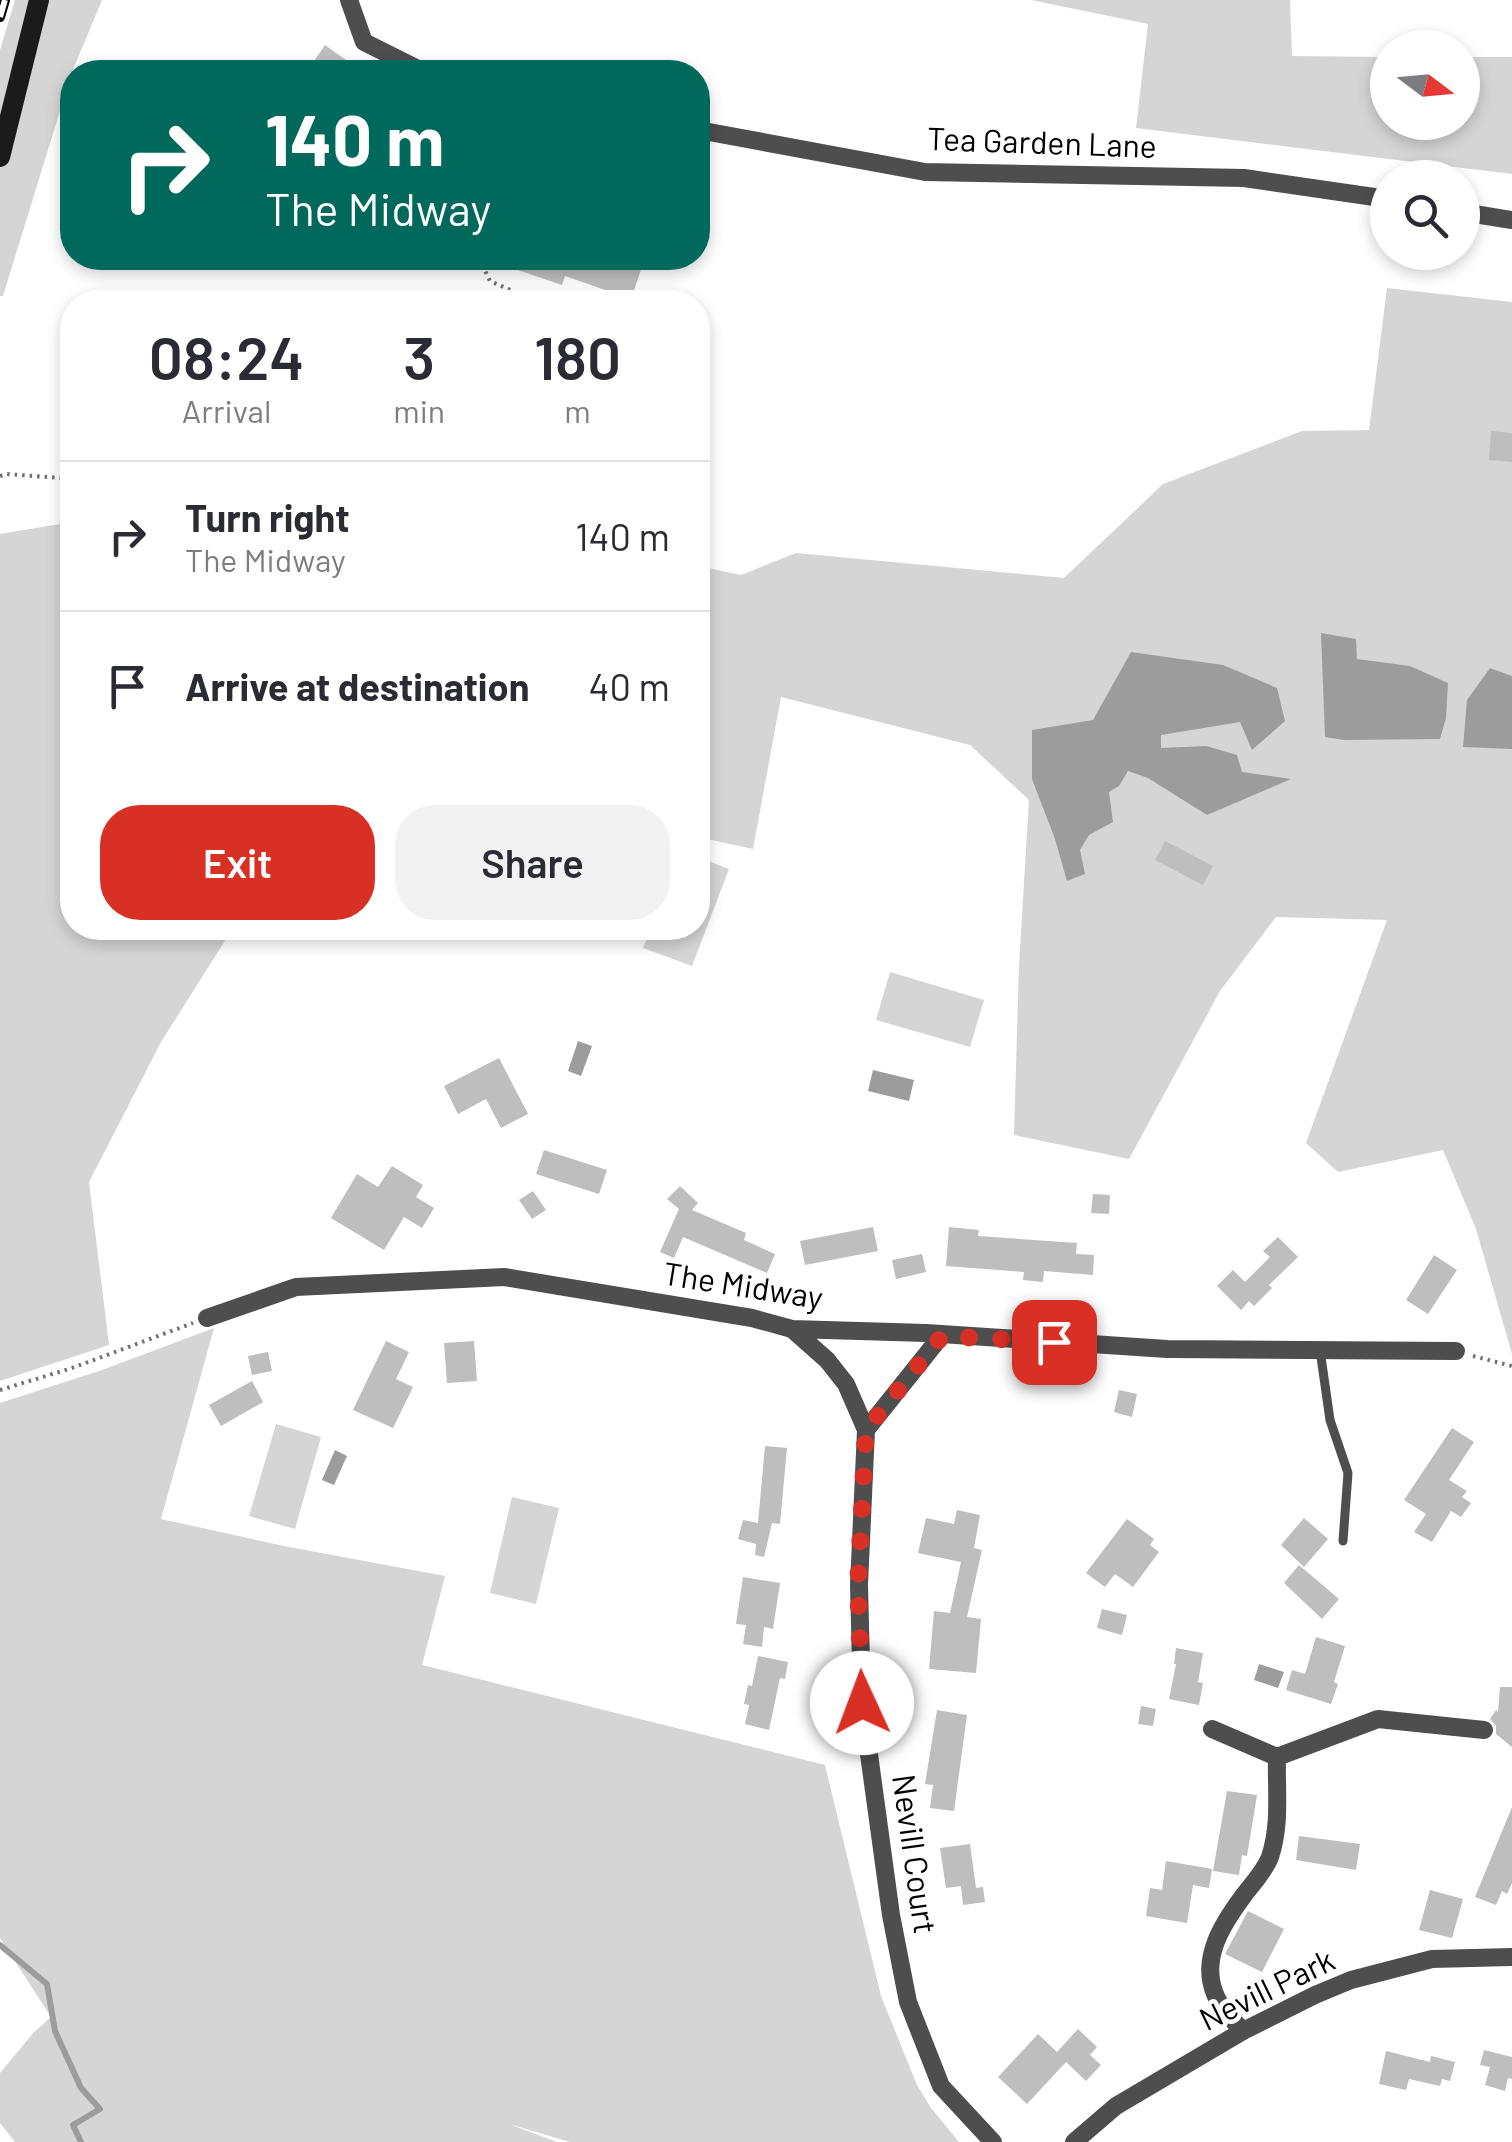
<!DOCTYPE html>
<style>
:root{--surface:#fff;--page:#f2f2f3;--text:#2b2b33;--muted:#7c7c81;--line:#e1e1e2;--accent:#d93025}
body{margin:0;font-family:Barlow,sans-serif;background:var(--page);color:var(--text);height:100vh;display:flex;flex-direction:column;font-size:38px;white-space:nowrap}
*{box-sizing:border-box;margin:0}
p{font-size:32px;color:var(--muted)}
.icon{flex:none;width:55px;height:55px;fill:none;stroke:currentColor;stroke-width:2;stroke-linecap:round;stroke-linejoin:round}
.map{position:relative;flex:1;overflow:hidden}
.side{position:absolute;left:60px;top:290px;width:650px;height:650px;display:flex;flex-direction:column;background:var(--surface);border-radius:40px;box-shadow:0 5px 15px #0003}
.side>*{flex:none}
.banner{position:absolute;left:60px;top:60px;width:650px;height:210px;border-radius:40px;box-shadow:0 5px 15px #0003;background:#00695c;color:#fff;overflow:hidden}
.needle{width:65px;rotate:106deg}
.buttons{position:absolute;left:1370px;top:30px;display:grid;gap:20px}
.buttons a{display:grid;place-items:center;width:110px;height:110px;border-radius:50%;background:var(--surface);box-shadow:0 5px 15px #0003;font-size:50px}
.pin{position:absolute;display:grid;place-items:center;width:85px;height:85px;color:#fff;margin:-42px;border-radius:20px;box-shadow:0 5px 15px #0006}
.me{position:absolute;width:110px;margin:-55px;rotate:358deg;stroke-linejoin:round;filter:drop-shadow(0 0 8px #0008)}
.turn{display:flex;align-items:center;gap:35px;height:210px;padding:0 40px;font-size:45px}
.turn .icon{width:130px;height:130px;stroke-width:2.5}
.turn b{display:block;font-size:70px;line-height:85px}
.eta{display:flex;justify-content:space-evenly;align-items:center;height:170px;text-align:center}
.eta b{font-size:60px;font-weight:600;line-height:70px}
.cta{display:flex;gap:20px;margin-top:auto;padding:20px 40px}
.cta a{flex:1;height:115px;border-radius:40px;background:var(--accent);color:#fff;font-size:40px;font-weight:600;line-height:115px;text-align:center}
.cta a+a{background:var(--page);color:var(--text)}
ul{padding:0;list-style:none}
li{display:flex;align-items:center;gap:30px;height:150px;padding:0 40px;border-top:2px solid var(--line)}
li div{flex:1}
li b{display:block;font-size:38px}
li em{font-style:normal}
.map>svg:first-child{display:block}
.green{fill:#d5d5d5}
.water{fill:#9c9c9c}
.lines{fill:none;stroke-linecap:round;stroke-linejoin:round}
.stream{stroke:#9c9c9c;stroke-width:6}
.building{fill:#bebebe}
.path{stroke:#707070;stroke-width:4;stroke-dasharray:2.5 5;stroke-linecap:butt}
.lane{stroke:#4e4e4e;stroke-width:9}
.street{stroke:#4e4e4e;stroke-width:18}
.secondary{stroke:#1b1b1b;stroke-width:20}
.rail-casing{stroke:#000;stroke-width:10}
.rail{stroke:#fff;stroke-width:6;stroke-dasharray:19;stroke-linecap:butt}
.route{stroke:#d93025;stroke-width:18;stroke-dasharray:0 32.4}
.labels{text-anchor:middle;stroke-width:9;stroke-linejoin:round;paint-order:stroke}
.street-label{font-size:32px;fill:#000;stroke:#fff}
</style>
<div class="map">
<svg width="1512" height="2142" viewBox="0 0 1512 2142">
<rect width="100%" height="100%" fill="#fff"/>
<path class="green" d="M15,0H102L72,72L3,296H0V50Z
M1031,0H1290L1292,56L1387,57L1388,122H1462L1463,57H1512V174L1136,128L1148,24Z
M1387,288L1512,302V1354L1476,1229L1443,1150L1338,1172L1306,1143L1387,920L1276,917L1220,991L1129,1159L1014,1135L1019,965L1029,800L970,745L781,697L753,849L698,837V566L741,575L796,553L1064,578L1163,484L1302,431L1369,430Z
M72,522V928H233L161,1042L89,1182L109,1345L0,1381V534Z
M698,857L729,869L692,966L643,948L651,928H698Z
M890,972L984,1000L970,1047L876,1020Z
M214,1328L161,1519L284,1546L445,1576L422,1665L825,1765L881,1996L917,2085L931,2108L959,2142H570L509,2124L557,2142H15L0,2123V2073L34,2032L51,2017L0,1938V1403L102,1370Z
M276,1424L321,1437L295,1529L249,1516Z
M512,1497L559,1508L536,1604L490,1593Z"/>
<path class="water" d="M1321,633L1356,639L1357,659L1410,666L1448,683L1446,718L1440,739L1344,740L1325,737Z
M1131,652L1223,665L1277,688L1285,721L1252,750L1240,722L1161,735V748L1206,746L1237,755L1242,772L1291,779L1207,815L1148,778L1128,771L1119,786L1109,792L1113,822L1089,835L1080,850L1085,874L1067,881L1055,839L1032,779V730L1093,720Z
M1490,668L1512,676V749L1463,747L1467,700Z
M578,1041L592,1046L581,1076L568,1071Z
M873,1070L914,1080L909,1101L868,1091Z
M335,1450L347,1456L334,1485L322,1480Z
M1259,1664L1284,1672L1278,1688L1254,1680Z"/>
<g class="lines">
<path class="stream" d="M0,1945L47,1984L55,2031L81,2088L100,2109L73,2125L81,2142"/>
</g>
<path class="building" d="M325,45L363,72H324L312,64Z
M488,258H645L631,299L565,276L562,285L488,260Z
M1491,431L1512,433V462L1489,460Z
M1165,841L1213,866L1203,885L1155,860Z
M499,1058L528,1114L501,1128L486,1099L458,1114L444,1086Z
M544,1150L607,1170L599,1194L536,1174Z
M392,1166L423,1185L416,1197L434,1208L422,1228L404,1217L384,1250L331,1218L357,1174L378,1187Z
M680,1186L698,1203L692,1210L746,1233L744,1240L775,1254L767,1273L683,1237L674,1258L660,1252L679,1209L667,1199Z
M533,1191L546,1210L532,1219L519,1200Z
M1093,1194L1110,1195L1109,1214L1091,1213Z
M873,1227L878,1251L805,1265L800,1241Z
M949,1227L979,1230L978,1236L1077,1243L1076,1254L1094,1255L1093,1275L1044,1271L1043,1282L1023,1280L1024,1272L946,1266Z
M1278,1237L1298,1257L1269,1285L1272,1288L1254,1306L1249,1301L1241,1310L1217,1286L1233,1270L1245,1282L1270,1257L1263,1251Z
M922,1254L926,1272L896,1279L892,1260Z
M1434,1255L1457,1270L1428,1314L1406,1300Z
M386,1341L409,1352L396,1379L413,1387L393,1428L353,1410Z
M474,1341L477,1381L447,1383L444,1343Z
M268,1352L272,1371L252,1375L248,1356Z
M252,1381L263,1402L221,1426L209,1405Z
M1119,1390L1137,1394L1132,1417L1114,1412Z
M1452,1428L1474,1442L1449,1480L1467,1491L1462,1497L1471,1503L1461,1517L1451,1511L1432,1542L1414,1532L1426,1514L1404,1500Z
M765,1446L787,1448L780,1524L772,1523L764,1557L755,1555L756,1544L738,1539L743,1520L758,1523Z
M957,1510L980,1515L974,1548L982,1550L967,1617L981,1619L976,1673L929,1669L934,1611L950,1613L961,1562L918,1553L926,1518L954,1524Z
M1304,1518L1328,1539L1304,1567L1281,1545Z
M1127,1519L1154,1539L1150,1545L1159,1552L1133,1587L1115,1574L1105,1587L1086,1573Z
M1299,1565L1339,1599L1322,1619L1284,1583Z
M743,1577L780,1583L773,1629L764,1627L762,1647L743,1644L746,1625L736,1624Z
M1102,1609L1127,1615L1122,1635L1097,1628Z
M1316,1637L1345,1646L1334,1682L1338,1684L1331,1704L1286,1690L1292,1670L1305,1674Z
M1176,1648L1203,1653L1198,1682L1203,1683L1199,1705L1169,1699L1176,1664H1174Z
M758,1656L788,1662L785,1679L780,1678L769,1730L745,1724L749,1705L744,1704L748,1685L752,1686Z
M1500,1687H1512V1747L1496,1734V1726L1490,1719L1496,1710L1498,1712Z
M1141,1706L1156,1709L1153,1726L1138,1724Z
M937,1710L967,1715L954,1811L930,1808L933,1785L925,1784Z
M1227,1791L1257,1795L1247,1856L1242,1855L1239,1875L1213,1871Z
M1512,1807V1883L1507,1894L1502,1891L1496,1905L1475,1897Z
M1299,1836L1360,1844L1356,1870L1296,1860Z
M970,1844L976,1888L983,1887L985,1902L963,1905L961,1886L946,1888L940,1848Z
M1166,1861L1212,1869L1209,1888L1193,1885L1187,1923L1146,1916L1150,1888L1162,1890Z
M1430,1890L1463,1899L1452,1938L1419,1930Z
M1248,1911L1284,1929L1262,1972L1225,1954Z
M1078,2029L1097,2047L1090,2055L1101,2065L1086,2081L1066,2062L1027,2104L998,2077L1038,2034L1057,2052Z
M1484,2050L1512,2057V2079L1508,2078L1505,2091L1485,2085L1490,2067L1480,2065Z
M1386,2051L1430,2062L1431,2056L1455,2062L1450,2081L1442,2079L1440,2086L1409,2079L1406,2090L1379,2084Z"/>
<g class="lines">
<path class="path" d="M479,258L490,281L517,293L513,302
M0,476L6,474L61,478L72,474
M1473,1356L1512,1366
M0,1390L72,1368L193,1323"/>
<path class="lane" d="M1320,1350L1330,1420L1348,1473L1343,1541"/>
<path class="street" d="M349,0L364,42L424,72
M698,130L925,172L1244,178L1388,199
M1462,212L1512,220
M207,1318L296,1287L504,1277L752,1318L792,1329L926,1333L1167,1349L1456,1351
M792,1329L827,1360L846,1384L866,1430
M942,1335L866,1430L859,1585L862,1703L891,1915L908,2002L941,2086L993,2142
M1212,1729L1277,1757L1378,1719L1484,1730
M1243,2031C1233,2020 1220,2008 1215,1994C1200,1958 1223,1923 1244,1895C1253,1883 1264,1872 1270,1857C1281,1824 1276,1791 1277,1757
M1074,2142L1116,2106L1243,2031L1315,1995L1351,1980L1432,1959L1512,1957"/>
<path class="secondary" d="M0,157L39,0"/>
<g class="rail-casing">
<path id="rail" d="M0,17L5,0"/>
</g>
<use href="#rail" class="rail"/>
</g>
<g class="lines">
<path class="route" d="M862,1703L858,1585L866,1430L942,1336L1054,1342"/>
</g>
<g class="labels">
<g class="street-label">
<text transform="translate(1042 143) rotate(2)" y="11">Tea Garden Lane</text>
<text transform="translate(743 1286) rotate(9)" y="11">The Midway</text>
<text transform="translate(914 1854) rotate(82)" y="11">Nevill Court</text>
<text transform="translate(1267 1990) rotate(-26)" y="11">Nevill Park</text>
</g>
</g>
</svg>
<div class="buttons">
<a><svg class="needle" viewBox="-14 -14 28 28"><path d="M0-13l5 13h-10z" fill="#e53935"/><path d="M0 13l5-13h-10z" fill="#7c7c81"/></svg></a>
<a><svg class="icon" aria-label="search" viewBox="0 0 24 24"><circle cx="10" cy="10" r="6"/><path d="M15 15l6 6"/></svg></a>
</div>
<div class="pin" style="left:1054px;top:1342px;background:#d93025"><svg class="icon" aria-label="arrive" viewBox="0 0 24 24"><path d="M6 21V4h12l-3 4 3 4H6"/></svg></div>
<svg class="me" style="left:862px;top:1703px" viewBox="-20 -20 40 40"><circle r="19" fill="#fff"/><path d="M0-13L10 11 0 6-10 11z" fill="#d93025"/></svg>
<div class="banner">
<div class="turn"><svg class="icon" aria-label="right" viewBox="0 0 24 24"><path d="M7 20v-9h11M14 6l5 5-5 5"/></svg><div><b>140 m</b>The Midway</div></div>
</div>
<section class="side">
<div class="eta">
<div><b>08:24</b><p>Arrival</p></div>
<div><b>3</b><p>min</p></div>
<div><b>180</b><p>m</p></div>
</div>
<ul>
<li><svg class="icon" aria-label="right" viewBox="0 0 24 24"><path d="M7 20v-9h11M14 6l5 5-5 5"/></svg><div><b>Turn right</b><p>The Midway</p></div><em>140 m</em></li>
<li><svg class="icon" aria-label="arrive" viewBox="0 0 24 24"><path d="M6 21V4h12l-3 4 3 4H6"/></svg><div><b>Arrive at destination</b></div><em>40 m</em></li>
</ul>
<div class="cta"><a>Exit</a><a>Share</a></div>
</section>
</div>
